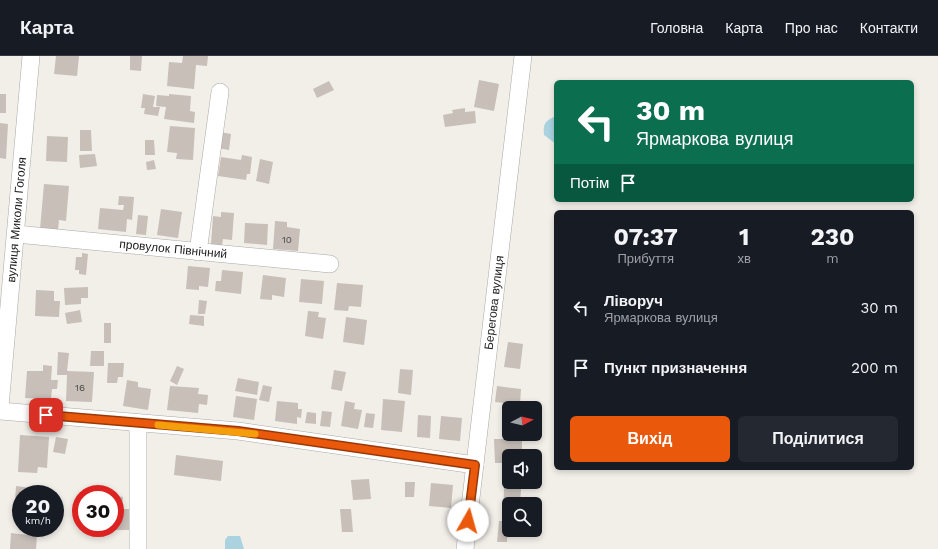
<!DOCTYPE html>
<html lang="uk">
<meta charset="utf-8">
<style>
:root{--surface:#171b24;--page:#242831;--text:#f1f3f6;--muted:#9ea1a6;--line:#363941;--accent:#ea580c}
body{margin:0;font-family:"Work Sans",sans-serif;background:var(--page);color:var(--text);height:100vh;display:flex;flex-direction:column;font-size:15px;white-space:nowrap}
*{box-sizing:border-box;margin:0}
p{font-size:13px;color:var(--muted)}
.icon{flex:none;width:22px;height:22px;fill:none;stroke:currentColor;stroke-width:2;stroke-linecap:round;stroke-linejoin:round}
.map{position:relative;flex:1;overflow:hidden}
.panel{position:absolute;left:554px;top:154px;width:360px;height:260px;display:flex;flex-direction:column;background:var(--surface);border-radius:6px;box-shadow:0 2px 6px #0003}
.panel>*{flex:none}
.top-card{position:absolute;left:554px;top:24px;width:360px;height:122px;border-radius:6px;box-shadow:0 2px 6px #0003;background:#0b6e4f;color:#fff;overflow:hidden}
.needle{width:26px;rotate:83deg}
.fabs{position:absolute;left:502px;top:345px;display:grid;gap:8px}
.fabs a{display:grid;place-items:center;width:40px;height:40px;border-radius:6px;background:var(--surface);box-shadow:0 2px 6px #0003;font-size:20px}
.speed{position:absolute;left:12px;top:429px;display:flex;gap:8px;font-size:20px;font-weight:700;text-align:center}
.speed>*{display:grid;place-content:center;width:52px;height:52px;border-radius:50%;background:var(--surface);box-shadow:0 2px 6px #0003;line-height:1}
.speed small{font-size:10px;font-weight:400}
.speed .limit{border:6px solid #d22;background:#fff;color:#111}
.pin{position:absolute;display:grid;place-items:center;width:34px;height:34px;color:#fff;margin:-17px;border-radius:8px;box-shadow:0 2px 6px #0006}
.me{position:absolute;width:44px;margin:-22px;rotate:7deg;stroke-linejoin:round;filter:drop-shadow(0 0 3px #0008)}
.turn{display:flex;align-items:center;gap:14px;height:84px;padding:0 16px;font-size:18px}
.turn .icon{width:52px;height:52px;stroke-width:2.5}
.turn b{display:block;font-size:28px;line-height:34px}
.then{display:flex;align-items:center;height:38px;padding:0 16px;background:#0003;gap:8px;font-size:15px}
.eta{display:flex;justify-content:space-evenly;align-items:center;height:68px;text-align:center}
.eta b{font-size:24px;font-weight:700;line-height:28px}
.primary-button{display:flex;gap:8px;margin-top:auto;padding:8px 16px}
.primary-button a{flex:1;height:46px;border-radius:6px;background:var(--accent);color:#fff;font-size:16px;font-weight:700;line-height:46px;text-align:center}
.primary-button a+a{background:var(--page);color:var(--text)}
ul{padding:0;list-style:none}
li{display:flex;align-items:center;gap:12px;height:60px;padding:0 16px}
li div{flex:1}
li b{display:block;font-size:15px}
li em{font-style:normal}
header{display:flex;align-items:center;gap:24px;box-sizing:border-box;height:56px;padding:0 20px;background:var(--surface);border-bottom:1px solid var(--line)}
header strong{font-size:19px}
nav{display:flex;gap:22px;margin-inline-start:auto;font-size:14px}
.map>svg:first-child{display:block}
.water{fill:#aad3df}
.building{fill:#c7bfb8}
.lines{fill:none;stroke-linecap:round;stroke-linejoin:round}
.minor-casing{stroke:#a9a9a9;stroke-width:18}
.minor{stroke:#fff;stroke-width:17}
.route-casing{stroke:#983908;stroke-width:10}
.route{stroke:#ea580c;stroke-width:7}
.slow{stroke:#f59e0b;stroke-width:7}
.labels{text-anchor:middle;stroke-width:3.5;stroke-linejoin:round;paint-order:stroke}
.number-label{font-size:10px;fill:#4b4948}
.street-label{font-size:12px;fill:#222;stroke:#fff}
</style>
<header>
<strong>Карта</strong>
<nav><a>Головна</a><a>Карта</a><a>Про нас</a><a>Контакти</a></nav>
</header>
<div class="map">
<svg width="938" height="493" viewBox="0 0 938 493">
<rect width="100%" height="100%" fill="#f2efe9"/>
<path class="water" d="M556,60V88L544,79C543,67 545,65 556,60Z
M228,480H240L244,493H225V484Z"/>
<path class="building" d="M56,0H79L77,20L54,18Z
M130,0H142L141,15L130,14Z
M183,0H208L207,10L196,9L194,33L167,30L169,6L182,7Z
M479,24L499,28L494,55L474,51Z
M329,25L334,34L317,42L313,33Z
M0,38H6V57H0Z
M143,38L155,40L153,51H160L158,60L144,58L145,52H141Z
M169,38L191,40L190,55L195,56L194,67L164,63L166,51L156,50L157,39L169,40Z
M465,52V56L475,55L476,67L445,71L443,59L453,57L452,54Z
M0,67L8,68L6,103L0,102Z
M170,70L195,72L193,104L176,103L177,97L167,96Z
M80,74H91L92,95H80Z
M219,76L231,78L229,94L217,92Z
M47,80L68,81L67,106L46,105Z
M145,84H154L155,99H145Z
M95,98L97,110L80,112L79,99Z
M242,99L252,101L250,118H247L246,124L218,120L221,101L241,104Z
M260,103L273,106L269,128L256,125Z
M154,104L156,113L147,114L146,106Z
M44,128L69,130L66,165L59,164L58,174L40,173Z
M119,140L134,141L132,164L127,163L126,176L98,173L100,152L123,154L124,149H118Z
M161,153L182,156L178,182L157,179Z
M221,156L234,157L232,184L223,183L222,189L211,188L213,160L221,161Z
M138,159L148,160L146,179L136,178Z
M275,165L287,166V171L300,173L298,195L273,193Z
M245,167L268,168L267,189L244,187Z
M82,197L88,198L86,219L79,218V214H75L76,201H82Z
M188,210L210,212L208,231L199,230V234L186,233Z
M222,214L243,216L241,238L215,235L216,225H221Z
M263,219L286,222L284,241L272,239V244L260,243Z
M301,223L324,225L322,248L299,246Z
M337,227L363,229L361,251L349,250L348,255L334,254Z
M88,231V242H81V248L65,249L64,232Z
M36,234L54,235V245H60L59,261L35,260Z
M199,244L207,245L205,258H198Z
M80,254L82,266L67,268L65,257Z
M308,255L319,256L318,261L326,262L323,283L305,280Z
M190,259L204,260V270L189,268Z
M346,261L367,264L364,289L343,286Z
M104,267H111V287H104Z
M508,286L523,288L520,313L504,311Z
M91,295H104V310H90Z
M58,296L69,297L67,315L94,316L92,346L66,345L67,319H57Z
M108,307H124L123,321H118L117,327H107Z
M43,309L52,310L51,324H58L57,333H52L51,343L25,342L27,315H43Z
M177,310L184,313L177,329L170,325Z
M400,313L413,314L411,339L398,337Z
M334,314L346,316L342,335L331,333Z
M238,322L259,326L257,339L235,335Z
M127,324L138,326V331L151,333L148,354L123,350Z
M263,329L272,331L269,346L259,344Z
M170,330L199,332L198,338L208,339L207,349L199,348L198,357L167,354Z
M497,330L521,333L520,349L495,346Z
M236,340L257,343L254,364L233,361Z
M383,343L405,345L402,376L381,374Z
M277,345L298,347V353H302L301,362L297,361V368L275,365Z
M345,345L355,347L354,353L362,354L358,373L341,370Z
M322,355L332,356L330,371L320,370Z
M307,356L316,357V368L305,367Z
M366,357L375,358L373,372L364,371Z
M418,359L431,360L430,382L417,381Z
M441,360L462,362L460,385L439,383Z
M20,379L49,381L47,412L38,411L37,417L18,416Z
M506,379H512V384H522V395L510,396L509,407H495L494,383H506Z
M56,381L68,383L65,398L53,396Z
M176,399L223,405L221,425L174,419Z
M369,423L371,443L353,444L351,424Z
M405,426H415L414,441H405Z
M431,427L453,429L451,452L429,450Z
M16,430L39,433V438H21V446L15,445Z
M504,432L521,433L520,448H509V461H503Z
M83,433L103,434V438H83Z
M115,440L123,441L122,453H131L130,474H111V472H115Z
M340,453H351L353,476H342Z
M55,454L60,455V465L55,464Z
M499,465H508L507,486H497Z
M11,477L37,480L36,493H10Z"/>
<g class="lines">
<g class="minor-casing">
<g id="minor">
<path id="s1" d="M16,178L330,208"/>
<path d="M198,196L220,36"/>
<path id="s2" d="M0,351L31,0"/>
<path d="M0,355L238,375L475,409"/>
<path d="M138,493V367"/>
<path id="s3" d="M465,493L523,0"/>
</g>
</g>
<use href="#minor" class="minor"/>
</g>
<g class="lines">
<g class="route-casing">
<path id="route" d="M46,359L238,375L475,409L468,465"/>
</g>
<use href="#route" class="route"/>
<path class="slow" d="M158,369L255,378"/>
</g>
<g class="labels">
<g class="number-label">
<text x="287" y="187">10</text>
<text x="80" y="335">16</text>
</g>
<g class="street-label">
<text dy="4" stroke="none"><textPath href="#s2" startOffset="188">вулиця Миколи Гоголя</textPath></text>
<text dy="4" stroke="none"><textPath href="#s1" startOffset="158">провулок Північний</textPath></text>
<text dy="4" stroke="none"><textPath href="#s3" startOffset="248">Берегова вулиця</textPath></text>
</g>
</g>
</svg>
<div class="fabs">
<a><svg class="needle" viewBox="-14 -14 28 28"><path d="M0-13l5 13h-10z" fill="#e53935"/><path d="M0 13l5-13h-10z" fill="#9ea1a6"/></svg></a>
<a><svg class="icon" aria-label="sound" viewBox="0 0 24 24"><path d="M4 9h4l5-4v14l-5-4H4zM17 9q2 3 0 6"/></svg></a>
<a><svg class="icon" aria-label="search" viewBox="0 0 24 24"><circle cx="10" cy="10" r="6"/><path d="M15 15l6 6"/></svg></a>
</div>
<div class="speed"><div>20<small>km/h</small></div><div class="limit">30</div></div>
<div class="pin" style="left:46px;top:359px;background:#d93025"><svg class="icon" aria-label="arrive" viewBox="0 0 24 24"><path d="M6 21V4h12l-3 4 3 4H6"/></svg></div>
<svg class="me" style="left:468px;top:465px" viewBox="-20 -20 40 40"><circle r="19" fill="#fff"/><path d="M0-13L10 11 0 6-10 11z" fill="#ea580c"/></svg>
<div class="top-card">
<div class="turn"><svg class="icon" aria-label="left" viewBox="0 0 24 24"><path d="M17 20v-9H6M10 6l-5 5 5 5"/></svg><div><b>30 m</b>Ярмаркова вулиця</div></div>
<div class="then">Потім<svg class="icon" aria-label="arrive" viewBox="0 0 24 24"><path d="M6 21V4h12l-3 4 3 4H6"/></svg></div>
</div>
<section class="panel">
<div class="eta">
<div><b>07:37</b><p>Прибуття</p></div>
<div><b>1</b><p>хв</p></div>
<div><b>230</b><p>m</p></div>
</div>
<ul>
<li><svg class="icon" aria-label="left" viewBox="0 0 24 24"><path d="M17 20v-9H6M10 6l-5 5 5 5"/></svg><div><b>Ліворуч</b><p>Ярмаркова вулиця</p></div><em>30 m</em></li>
<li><svg class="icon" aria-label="arrive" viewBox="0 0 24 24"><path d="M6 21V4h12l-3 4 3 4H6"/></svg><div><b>Пункт призначення</b></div><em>200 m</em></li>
</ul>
<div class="primary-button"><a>Вихід</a><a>Поділитися</a></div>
</section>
</div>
